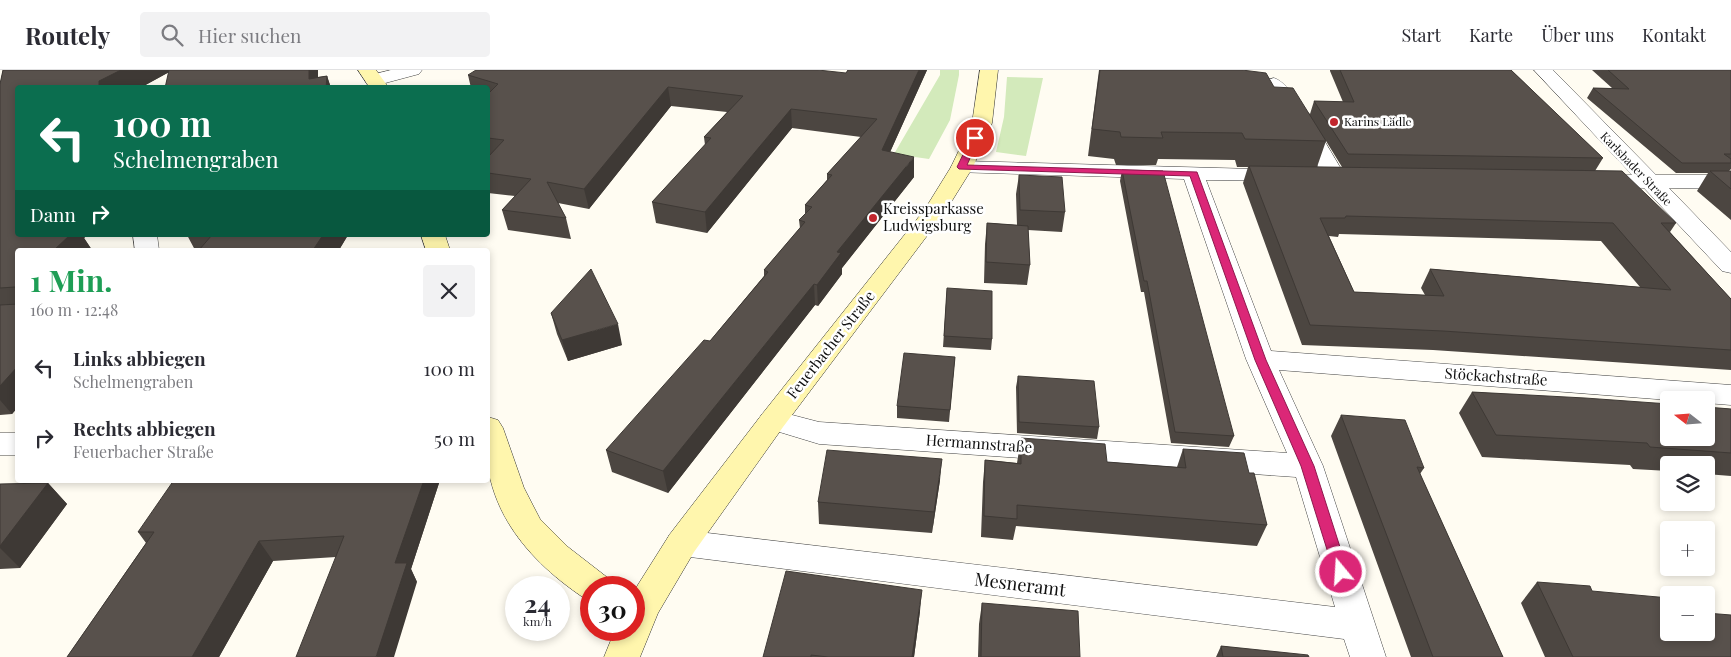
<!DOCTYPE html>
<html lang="de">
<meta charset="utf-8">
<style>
:root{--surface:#fff;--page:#f2f2f3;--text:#2b2b33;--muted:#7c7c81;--line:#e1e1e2}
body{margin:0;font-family:"Playfair Display",serif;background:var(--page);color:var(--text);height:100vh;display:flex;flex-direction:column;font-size:19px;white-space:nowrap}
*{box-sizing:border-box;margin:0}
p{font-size:16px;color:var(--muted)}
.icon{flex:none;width:28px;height:28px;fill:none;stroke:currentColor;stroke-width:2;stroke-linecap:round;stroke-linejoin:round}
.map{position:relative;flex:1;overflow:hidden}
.panel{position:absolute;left:15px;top:178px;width:475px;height:235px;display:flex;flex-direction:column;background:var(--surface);border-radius:5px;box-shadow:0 2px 8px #0003}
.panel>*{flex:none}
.hud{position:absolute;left:15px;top:15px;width:475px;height:152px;border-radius:5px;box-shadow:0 2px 8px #0003;background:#0b6e4f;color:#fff;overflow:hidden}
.needle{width:32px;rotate:287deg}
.fabs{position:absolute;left:1660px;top:321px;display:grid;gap:10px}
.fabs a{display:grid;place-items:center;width:55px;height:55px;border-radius:5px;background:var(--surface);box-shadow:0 2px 8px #0003;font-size:25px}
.speed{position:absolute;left:505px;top:506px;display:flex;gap:10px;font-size:25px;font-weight:700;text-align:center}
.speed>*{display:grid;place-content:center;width:65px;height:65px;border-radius:50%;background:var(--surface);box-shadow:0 2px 8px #0003;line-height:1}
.speed small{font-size:12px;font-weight:400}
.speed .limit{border:8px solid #d22;background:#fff;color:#111}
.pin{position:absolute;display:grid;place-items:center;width:42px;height:42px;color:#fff;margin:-21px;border:2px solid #fff;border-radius:50%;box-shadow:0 1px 5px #0007}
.me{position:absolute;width:55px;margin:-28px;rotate:342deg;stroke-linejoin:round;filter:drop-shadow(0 0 4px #0008)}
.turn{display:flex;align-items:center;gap:18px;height:105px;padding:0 15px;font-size:22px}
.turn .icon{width:65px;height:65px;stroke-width:2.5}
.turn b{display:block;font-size:35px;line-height:42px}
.then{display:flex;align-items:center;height:48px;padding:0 15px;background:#0003;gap:10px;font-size:19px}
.round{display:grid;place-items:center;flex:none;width:52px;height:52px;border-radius:5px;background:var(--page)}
.summary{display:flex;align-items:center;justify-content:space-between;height:85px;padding:0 15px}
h1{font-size:30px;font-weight:700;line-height:38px;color:#1e9e55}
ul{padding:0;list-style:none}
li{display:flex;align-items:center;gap:15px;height:70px;padding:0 15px}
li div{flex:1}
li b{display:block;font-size:19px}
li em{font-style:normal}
header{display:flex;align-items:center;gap:30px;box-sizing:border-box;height:70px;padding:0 25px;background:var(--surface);border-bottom:1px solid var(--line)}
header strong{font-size:24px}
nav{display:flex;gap:28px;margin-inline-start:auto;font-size:18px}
.search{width:350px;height:45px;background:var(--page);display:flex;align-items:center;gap:12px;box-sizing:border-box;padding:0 18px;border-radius:5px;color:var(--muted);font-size:19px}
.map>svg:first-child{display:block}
.green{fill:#d3eabb}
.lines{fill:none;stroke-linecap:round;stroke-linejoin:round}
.minor-casing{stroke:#434343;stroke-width:1}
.secondary-casing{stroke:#323232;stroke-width:1}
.minor{fill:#fff;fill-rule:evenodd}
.secondary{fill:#fff6ad;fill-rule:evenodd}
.wall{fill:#4c4641;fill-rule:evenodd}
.shaded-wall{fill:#3e3935}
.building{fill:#58514c;stroke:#3e3935;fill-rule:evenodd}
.route{fill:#db2777;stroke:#8e194d}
.poi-dot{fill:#c2262d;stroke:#fff;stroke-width:2}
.labels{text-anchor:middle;stroke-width:5;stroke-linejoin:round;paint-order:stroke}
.far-poi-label{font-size:12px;fill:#101010;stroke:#fff;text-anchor:start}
.far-street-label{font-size:12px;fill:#101010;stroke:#fff}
.poi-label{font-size:15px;fill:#101010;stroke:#fff;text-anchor:start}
.street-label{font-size:15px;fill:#101010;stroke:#fff}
.near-street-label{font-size:18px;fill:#101010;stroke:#fff}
</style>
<header>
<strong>Routely</strong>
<div class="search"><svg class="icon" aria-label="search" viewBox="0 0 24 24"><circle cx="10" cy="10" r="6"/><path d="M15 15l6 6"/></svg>Hier suchen</div>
<nav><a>Start</a><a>Karte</a><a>Über uns</a><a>Kontakt</a></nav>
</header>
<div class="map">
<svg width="1731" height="587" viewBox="0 0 1731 587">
<rect width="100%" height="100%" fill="#fffcf2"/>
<path class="green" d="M940,0H959V5L950,50L929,89L894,84L940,5Z
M1007,7L1043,8L1026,86L996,82L1004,47Z"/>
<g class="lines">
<g class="minor-casing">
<path id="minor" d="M391,0H422L419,4L374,16L367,14L365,10L367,6Z
M1534,0H1553L1656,105H1731V119L1669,118L1731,182V203L1722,201L1644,118L1588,116L1585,111L1588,106L1632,105Z
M1274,8C1294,13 1332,85 1345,105L1342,110L1334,111L1326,110L1323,105L1282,35L1265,14L1267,10Z
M962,91L1291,100L1294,105L1291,110L1283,111L1206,110L1271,281L1731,315V335L1706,333V330H1669L1279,300L1323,396L1386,587H1350L1344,569L682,486L670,482L665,473L670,464L682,460L1335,537L1296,407L819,374L763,357L758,350L763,343L773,340L819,352L1287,383L1246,289L1184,109L954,102L951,97L954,92Z
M133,165H157L159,180H135Z
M0,363H18V385H0Z"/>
</g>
<g class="secondary-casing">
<path id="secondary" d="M358,0H376L389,18H370Z
M980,0H998L992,53L973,97L945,142L783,357L694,482L658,543L640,587H604L615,560H634V521L670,464L763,343L925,139L951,97L972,53Z
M421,165H445L450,180H426Z
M488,347L498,350L503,358L524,418L540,449L568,477L608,508L613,518H591V531L584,528C520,485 476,427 488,347Z"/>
</g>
<use href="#minor" class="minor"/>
<use href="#secondary" class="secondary"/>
</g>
<path class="wall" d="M3,0H318V7L327,6L331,18H165L169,2L140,18H18V165H87L84,168L92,180H18V337L12,344L0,345V14Z
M848,0H927L890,82L914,107L842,198V204L818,236L815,235L668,423L612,402L606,380L710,271L764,206V200L800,158L799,150L805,144V135L827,110V104L861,67L792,58L707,163L656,153L652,132L705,75L704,67L727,42L671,36L589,139L558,133L566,148L571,169L508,160L502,140L515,126L488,123V18H471L468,5L846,3Z
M1099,0H1242L1274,17L1310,44L1314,31L1343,32L1330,1V0H1511L1603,88L1595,101L1676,153L1670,162L1731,229V300L1433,280L1302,275L1243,113L1248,97H1237L1235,90L1158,89L1156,95H1116L1114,89L1088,86ZM1326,71L1342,97H1317ZM1339,164L1601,171L1640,217L1430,199L1421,218L1425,225L1354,222L1329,166L1338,167Z
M1592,0H1731V99L1729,101H1731V150L1697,121L1708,103H1676L1587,28L1593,18H1612Z
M1122,100L1234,366L1229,377L1171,373L1144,222H1141L1120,111Z
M1019,105L1065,142L1062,162L1028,160L1030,195L1027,215L984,213L985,174L987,153L1017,155L1016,124Z
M187,165H348L339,180H195Z
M947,218L992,269L991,280L943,277Z
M551,243L622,275L568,291L557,264Z
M955,287L949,352L897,348V336Z
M1018,306L1099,357L1097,369L1017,363L1016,317Z
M1472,322L1731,339V406L1706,404V395H1669V401L1633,399L1630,395L1482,387L1459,343Z
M1341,345L1424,398L1420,404L1503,587H1411L1331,366Z
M1021,368L1107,392L1177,397L1183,379L1249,403L1267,455L1257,476L1016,456L1013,470L981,467L983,412L985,390L1017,393Z
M440,410L411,499L417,512L336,487L273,491L219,587H67L146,473L138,462Z
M940,410L932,463L819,454L818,432Z
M48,413L67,434L20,498L0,499V414Z
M1537,512L1592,521L1731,587H1545L1521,533Z
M982,533L1080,587H978L979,554Z
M920,541L914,587H763Z
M1221,576L1309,587H1216Z"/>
<path class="shaded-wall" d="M121,0H173L140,18H99V11Z
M309,0H318V18L309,9Z
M919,0H927L882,100V80Z
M327,6L331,18H326Z
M668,17L671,36L589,139L584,119Z
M791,39L792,58L707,163L705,142Z
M914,87V107L842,198V204L818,236L817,215L837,182Z
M57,165H87L84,168L92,180H54Z
M323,165H348L339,180H313Z
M814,214L815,235L668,423L663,401Z
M618,254L622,275L568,291L562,270Z
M18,296V337L12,344L0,330V316Z
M942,389L940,410L932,463L934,442Z
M424,410H440L411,499L417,512L394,587H376L395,493Z
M48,413L67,434L20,498L0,478V476Z
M259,471L273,491L219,587H192Z
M922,520L920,541L914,587H912Z"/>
<path class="building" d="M3,0H121L99,11V18H18V165H70L54,180H18V215L15,217L0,218V14Z
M169,0H309V9L327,6L326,18H165Z
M476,0H818L846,3L848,0H919L882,80L914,87L837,182L841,183L817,215L814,214L663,401L606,380L704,270L710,271L768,202L764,200L805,152L799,150L812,137L805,135L832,105L827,104L877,49L791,39L705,142L652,132L711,68L704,67L743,26L668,17L584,119L547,112L566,148L502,140L531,109L488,103V87L504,70L488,68V24L498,14L468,5Z
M1100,0H1242L1266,3L1274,17L1293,18L1326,71L1245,69L1242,63L1161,62L1163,68L1121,67L1120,62L1092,59Z
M1340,0H1511L1603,88L1348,84L1314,31L1354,32Z
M1608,0H1731V84H1724L1731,89V93H1682L1593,18L1629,19Z
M1249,96L1622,101L1676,153H1661L1731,229V280L1443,261L1310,255ZM1346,146L1613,153L1671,220L1430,199L1444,226L1354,222L1320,148H1345Z
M1122,100L1163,101L1234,366L1175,362L1147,211H1144Z
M1710,101H1731V119Z
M1019,105L1062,107L1065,142L1020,140Z
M987,153L1028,156L1030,195L986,192Z
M212,165H323L313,180H199Z
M591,199L618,254L562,270L551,243Z
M947,218L992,221V269L944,266Z
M18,234V296L0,316V235Z
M904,283L955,287L950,340L897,336Z
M1018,306L1094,311L1099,357L1019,352Z
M1472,322L1585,328L1669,334V368H1706V337L1731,339V383L1650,377L1647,373L1496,365Z
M1341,345L1405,350L1424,398L1417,397L1503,587H1433Z
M1021,368L1105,374L1107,392L1186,398L1183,379L1244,383L1249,403H1254L1267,455L1017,435V449L984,446L985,390L1021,394Z
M827,380L942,389L934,442L818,432Z
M174,410H424L395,493H407L376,587H296L344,466L259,471L192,587H67L154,462H138Z
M48,413L0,476V414Z
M786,501L922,520L912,587H828L811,585V587H763Z
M1537,512L1590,516L1592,521L1669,528V562H1706V543L1731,545V587H1573Z
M982,533L1078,541L1080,587H981Z
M1221,576L1308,585L1309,587H1223Z"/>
<path class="route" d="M975,65L979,68L967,95L1197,102L1266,290L1314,396L1348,502L1346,506H1336L1334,502L1301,396L1255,290L1190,106L959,99L957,97L971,68Z"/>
<g class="poi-dot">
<circle cx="1334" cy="52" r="5"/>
<circle cx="873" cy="148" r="5"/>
</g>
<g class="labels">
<g class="far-poi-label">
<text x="1344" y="56">Karins Lädle</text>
</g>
<g class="far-street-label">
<text transform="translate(1636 99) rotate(46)" y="4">Karlsbader Straße</text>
</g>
<g class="poi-label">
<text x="883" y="144">Kreissparkasse<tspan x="883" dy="17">Ludwigsburg</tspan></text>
</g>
<g class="street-label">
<text transform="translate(831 275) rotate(-52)" y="5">Feuerbacher Straße</text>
<text transform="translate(1496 307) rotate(4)" y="5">Stöckachstraße</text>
<text transform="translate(979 374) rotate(4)" y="5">Hermannstraße</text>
</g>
<g class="near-street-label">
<text transform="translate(1020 515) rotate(7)" y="6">Mesneramt</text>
</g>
</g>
</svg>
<div class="fabs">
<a><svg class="needle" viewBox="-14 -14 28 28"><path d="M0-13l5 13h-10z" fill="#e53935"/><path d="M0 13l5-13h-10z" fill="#7c7c81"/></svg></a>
<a><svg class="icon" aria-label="layers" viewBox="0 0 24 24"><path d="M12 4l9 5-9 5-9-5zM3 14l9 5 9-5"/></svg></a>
<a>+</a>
<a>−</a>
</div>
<div class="speed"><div>24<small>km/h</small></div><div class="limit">30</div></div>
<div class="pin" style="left:975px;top:68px;background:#d93025"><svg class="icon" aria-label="arrive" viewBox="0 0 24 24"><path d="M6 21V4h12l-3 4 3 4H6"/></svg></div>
<svg class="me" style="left:1341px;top:502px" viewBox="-20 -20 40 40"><circle r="17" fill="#db2777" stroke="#fff" stroke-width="3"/><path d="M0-11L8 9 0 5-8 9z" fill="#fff"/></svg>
<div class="hud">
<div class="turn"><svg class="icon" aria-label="left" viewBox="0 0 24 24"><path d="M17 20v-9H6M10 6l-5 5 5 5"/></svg><div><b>100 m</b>Schelmengraben</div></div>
<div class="then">Dann<svg class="icon" aria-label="right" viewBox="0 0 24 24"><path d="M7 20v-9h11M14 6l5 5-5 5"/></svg></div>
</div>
<section class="panel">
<div class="summary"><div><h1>1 Min.</h1><p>160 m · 12:48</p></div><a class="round"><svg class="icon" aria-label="close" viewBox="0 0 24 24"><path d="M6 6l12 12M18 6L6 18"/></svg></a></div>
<ul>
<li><svg class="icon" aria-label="left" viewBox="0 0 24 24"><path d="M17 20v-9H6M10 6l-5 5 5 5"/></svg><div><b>Links abbiegen</b><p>Schelmengraben</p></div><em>100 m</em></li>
<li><svg class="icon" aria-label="right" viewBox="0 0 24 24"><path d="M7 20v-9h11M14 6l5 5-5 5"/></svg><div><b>Rechts abbiegen</b><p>Feuerbacher Straße</p></div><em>50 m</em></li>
</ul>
</section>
</div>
